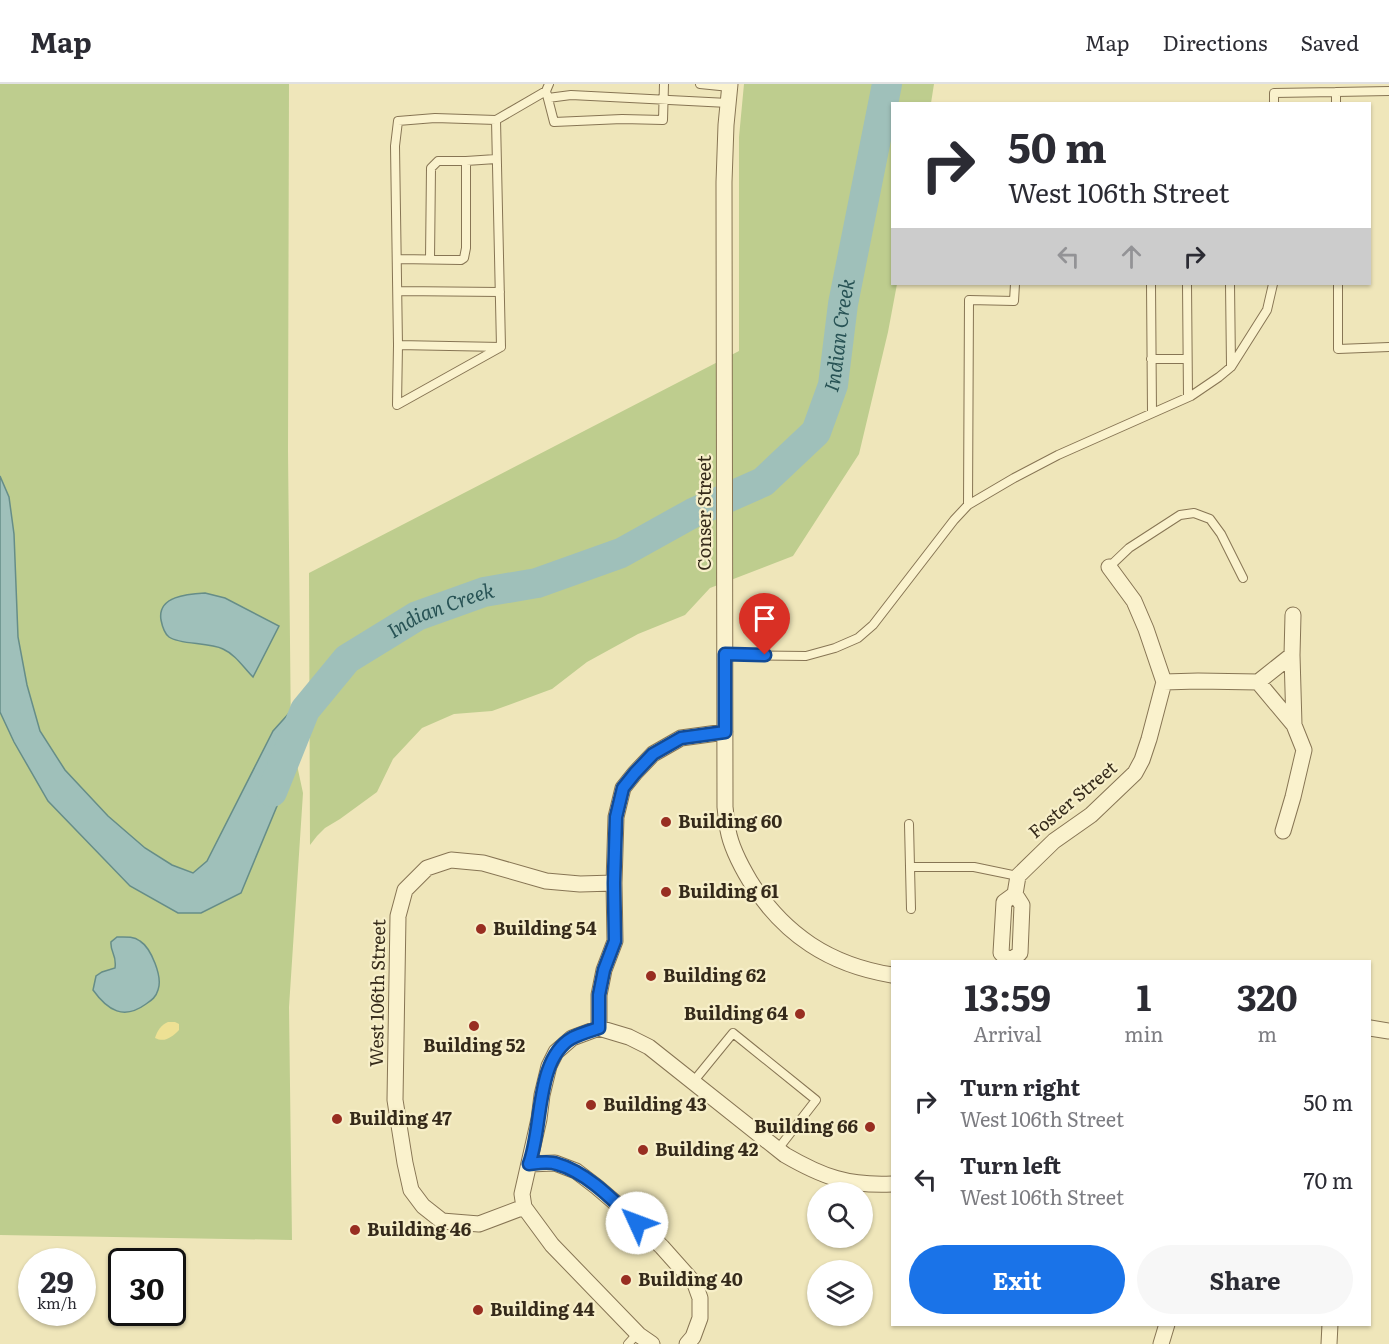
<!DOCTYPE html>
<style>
:root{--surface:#fff;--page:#f7f7f7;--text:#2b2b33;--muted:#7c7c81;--line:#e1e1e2;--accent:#1a73e8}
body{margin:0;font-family:Literata,serif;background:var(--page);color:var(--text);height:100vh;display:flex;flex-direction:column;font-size:22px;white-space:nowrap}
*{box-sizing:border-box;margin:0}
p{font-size:20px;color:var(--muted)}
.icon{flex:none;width:33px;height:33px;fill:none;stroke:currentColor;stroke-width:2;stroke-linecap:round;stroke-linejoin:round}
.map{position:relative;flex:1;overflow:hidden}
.sheet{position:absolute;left:891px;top:876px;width:480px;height:366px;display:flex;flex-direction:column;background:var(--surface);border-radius:0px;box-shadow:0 2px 4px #0004}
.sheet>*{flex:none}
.guide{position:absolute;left:891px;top:18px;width:480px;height:183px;border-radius:0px;box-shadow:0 2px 4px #0004;background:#fff;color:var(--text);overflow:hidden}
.tools{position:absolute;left:807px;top:1098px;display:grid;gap:12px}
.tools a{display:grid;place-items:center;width:66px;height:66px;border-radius:50%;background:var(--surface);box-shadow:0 2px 4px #0004;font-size:30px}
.speed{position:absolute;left:18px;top:1164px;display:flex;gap:12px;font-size:30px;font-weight:700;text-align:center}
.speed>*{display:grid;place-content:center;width:78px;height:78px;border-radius:50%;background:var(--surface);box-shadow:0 2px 4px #0004;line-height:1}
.speed small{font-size:15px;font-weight:400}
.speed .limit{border:3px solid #111;border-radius:9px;background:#fff;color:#111}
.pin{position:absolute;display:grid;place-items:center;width:51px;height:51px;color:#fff;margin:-62px -26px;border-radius:50% 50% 50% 0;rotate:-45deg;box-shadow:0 0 6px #0007}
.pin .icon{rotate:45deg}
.me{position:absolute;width:66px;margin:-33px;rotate:313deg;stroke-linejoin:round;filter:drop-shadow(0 0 4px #0008)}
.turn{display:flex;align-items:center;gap:21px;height:126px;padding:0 18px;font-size:27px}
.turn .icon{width:78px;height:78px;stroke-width:2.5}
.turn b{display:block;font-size:42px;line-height:51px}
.lanes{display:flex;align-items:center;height:57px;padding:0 18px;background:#0003;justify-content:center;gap:30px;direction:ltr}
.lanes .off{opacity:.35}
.eta{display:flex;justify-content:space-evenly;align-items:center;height:102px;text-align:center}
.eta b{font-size:36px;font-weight:700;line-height:42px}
.action{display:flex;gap:12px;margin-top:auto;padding:12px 18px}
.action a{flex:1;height:69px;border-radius:36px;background:var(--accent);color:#fff;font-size:24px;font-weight:700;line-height:69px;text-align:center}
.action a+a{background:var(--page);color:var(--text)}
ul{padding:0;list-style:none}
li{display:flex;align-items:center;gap:18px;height:78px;padding:0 18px}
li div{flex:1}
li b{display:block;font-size:22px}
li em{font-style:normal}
header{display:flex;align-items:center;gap:36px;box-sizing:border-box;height:84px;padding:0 30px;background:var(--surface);border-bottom:2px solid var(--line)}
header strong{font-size:28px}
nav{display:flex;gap:33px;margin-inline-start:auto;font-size:21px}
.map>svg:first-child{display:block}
.green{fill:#becd8e}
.sand{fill:#eee194}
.water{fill:#9fc0ba;stroke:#668d88;stroke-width:1.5}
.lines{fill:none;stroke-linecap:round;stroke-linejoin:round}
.river{stroke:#9fc0ba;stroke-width:30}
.lane-casing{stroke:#877554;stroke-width:10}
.street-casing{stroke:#877554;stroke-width:17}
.lane{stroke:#faf2cd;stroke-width:8}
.street{stroke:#faf2cd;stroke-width:15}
.route-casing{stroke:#114b97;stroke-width:15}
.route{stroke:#1a73e8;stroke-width:10}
.poi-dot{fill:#982e21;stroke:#f7efc9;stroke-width:2}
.labels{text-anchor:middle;stroke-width:4.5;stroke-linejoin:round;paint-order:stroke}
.street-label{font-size:18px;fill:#352a1a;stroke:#f7efc9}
.poi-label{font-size:18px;font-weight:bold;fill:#352a1a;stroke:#f7efc9;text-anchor:start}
.water-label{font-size:20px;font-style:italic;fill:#285355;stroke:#f7efc9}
</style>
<header>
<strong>Map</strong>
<nav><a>Map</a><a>Directions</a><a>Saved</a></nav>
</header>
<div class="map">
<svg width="1389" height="1260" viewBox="0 0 1389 1260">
<rect width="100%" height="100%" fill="#efe6ba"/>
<path class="green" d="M0,0H289L288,367L291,653L303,709L289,923L292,1156L0,1151Z
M744,0H934L931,19L892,20V200H897L888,248L859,370L793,472L710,504L685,531L638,550L587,578L552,605L492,627L454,630L422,644L393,675L377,708L340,735L325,744L317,752L310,761L309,489L739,267V53Z"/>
<path class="sand" d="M168,938H175L179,940V946C172,953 165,959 155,954C157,947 161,941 168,938Z"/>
<path class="water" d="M0,392L9,413L14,450L18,553L27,601L40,647L65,686L108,732L145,764L172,781L193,789L207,777L273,647L291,627V654L277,722L241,809L201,829H178L130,802L48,717L14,658L0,628Z
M205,509L225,514L279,542L253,593C243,583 236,571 223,565C209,558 180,561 169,553C165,550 162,541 161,536C157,512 188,510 205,509Z
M117,853C125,853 133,852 140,857C151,864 163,893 158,906C156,913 152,916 146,920C124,936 108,927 93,906L96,892L102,888L115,884C117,870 110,869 111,858Z"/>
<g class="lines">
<path class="river" id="s1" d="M272,708L305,626L347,575L417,532L484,508L537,499L621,469L693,429L763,398L816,348L833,301L843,220L887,0"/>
<g class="lane-casing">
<path id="lane" d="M549,0L546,7L554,38L622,35L663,36L664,0
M700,0L730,3
M548,14L571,11L728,19
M1274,20V9L1336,8
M1336,20V8L1389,7
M496,36L435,34L398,37L395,62L398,261L501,263L496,36L546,7
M398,175L461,176L464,174L466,164V77L496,75
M430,175L431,84L438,77H466
M1151,200L1152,329
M1187,200L1188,313
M1230,200L1231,282
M1338,200V265L1389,263
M398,207L500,208
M398,261L397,321L501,263
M1151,275H1187
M968,421L969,216L1014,217L1015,200
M1109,483L1129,464L1180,431L1194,429L1210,435L1221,450L1243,494
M725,571L806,572L835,564L858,554L873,541L954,436L968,421L1014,394L1058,371L1191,312L1219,293L1231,283L1267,226L1273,200
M909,740L910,783H974L1018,792
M910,783L911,825
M693,998L733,949L816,1016L778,1065
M628,1260L638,1249"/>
</g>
<g class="street-casing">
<path id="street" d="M730,0L726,41L724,98L725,723C726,730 726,738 728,746C731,763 741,782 750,797C784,851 830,881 892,891
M1164,598L1198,597L1258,598L1292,571
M1258,598L1294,641
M1283,747L1293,713L1304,666L1294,641L1292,571L1293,531
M1010,877L1020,869L1022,821L1015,810
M1010,878L1001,869L1004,818L1015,810L1018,792L1054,757L1091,731L1135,689L1142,676L1149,655L1164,598L1146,545L1134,517L1109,483
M599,944V911L604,886L615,857L614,799L616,733L623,704L635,689L653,670L681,654L725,648
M1370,944L1389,947
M529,1080L555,1079L576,1087L597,1103L625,1127L662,1163L695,1200L700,1214V1234L693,1253L687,1260
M524,1123L479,1140L442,1137L423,1122L411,1106L405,1079L395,1016L398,832L405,806L427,784L451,776L483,779L546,797L580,800L614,799
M652,1260L639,1251L552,1161L524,1123L522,1110L539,1035L542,1011L549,982L556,968L572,954L599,944L629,953L649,963L785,1071C823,1093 848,1102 892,1100
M1161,1260L1167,1240
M1329,1260L1330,1240"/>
</g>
<use href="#lane" class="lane"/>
<use href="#street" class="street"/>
</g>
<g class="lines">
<g class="route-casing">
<path id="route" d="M637,1139C615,1118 587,1088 557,1080C549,1077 538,1079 529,1080C543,1044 535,975 572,954C580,950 590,947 599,944V911L604,886L615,857L614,799L616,733L623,704L635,689L653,670L681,654L725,648V570L765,571"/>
</g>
<use href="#route" class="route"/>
</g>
<g class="poi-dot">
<circle cx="666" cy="738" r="6"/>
<circle cx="666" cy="808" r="6"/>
<circle cx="481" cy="845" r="6"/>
<circle cx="651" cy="892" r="6"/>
<circle cx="800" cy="930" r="6"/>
<circle cx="474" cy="942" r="6"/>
<circle cx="591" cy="1021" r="6"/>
<circle cx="337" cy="1035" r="6"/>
<circle cx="870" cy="1043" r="6"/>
<circle cx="643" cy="1066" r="6"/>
<circle cx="355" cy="1146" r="6"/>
<circle cx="626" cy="1196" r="6"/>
<circle cx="478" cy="1226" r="6"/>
</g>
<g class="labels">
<g class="street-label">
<text transform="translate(705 429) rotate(-90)" y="6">Conser Street</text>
<text transform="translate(1073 716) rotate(-40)" y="6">Foster Street</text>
<text transform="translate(378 909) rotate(-89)" y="6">West 106th Street</text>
</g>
<g class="poi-label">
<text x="678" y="744">Building 60</text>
<text x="678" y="814">Building 61</text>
<text x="493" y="851">Building 54</text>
<text x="663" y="898">Building 62</text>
<text x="788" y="936" text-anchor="end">Building 64</text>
<text x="474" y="968" text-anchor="middle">Building 52</text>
<text x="603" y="1027">Building 43</text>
<text x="349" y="1041">Building 47</text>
<text x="858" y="1049" text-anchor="end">Building 66</text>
<text x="655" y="1072">Building 42</text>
<text x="367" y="1152">Building 46</text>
<text x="638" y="1202">Building 40</text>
<text x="490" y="1232">Building 44</text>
</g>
<g class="water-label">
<text dy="7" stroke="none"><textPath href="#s1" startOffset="783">Indian Creek</textPath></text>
<text dy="7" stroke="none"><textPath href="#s1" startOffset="261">Indian Creek</textPath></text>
</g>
</g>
</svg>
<div class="tools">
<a><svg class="icon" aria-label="search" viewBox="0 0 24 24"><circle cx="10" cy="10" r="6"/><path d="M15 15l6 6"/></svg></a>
<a><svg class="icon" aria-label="layers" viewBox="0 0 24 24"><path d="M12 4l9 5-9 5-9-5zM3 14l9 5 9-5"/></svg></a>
</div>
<div class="speed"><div>29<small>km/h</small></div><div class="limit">30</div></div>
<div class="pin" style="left:765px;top:571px;background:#d93025"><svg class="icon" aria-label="arrive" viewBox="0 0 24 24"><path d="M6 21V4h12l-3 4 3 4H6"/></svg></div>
<svg class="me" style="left:637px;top:1139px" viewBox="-20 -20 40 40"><circle r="19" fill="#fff"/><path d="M0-13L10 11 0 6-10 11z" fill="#1a73e8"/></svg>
<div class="guide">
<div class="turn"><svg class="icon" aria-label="right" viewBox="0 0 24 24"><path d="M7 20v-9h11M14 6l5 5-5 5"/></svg><div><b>50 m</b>West 106th Street</div></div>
<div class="lanes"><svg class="icon off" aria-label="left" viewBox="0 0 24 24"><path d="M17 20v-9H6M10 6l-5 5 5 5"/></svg><svg class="icon off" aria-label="ahead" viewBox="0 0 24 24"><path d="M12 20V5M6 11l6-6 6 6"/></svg><svg class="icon" aria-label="right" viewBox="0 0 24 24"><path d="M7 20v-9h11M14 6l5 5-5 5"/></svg></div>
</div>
<section class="sheet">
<div class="eta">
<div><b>13:59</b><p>Arrival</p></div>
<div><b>1</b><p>min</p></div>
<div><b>320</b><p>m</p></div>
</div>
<ul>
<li><svg class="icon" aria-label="right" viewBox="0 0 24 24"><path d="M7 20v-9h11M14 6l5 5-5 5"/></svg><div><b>Turn right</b><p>West 106th Street</p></div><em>50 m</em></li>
<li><svg class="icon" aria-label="left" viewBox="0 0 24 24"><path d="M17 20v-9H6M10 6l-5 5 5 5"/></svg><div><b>Turn left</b><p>West 106th Street</p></div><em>70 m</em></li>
</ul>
<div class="action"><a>Exit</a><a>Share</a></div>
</section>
</div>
